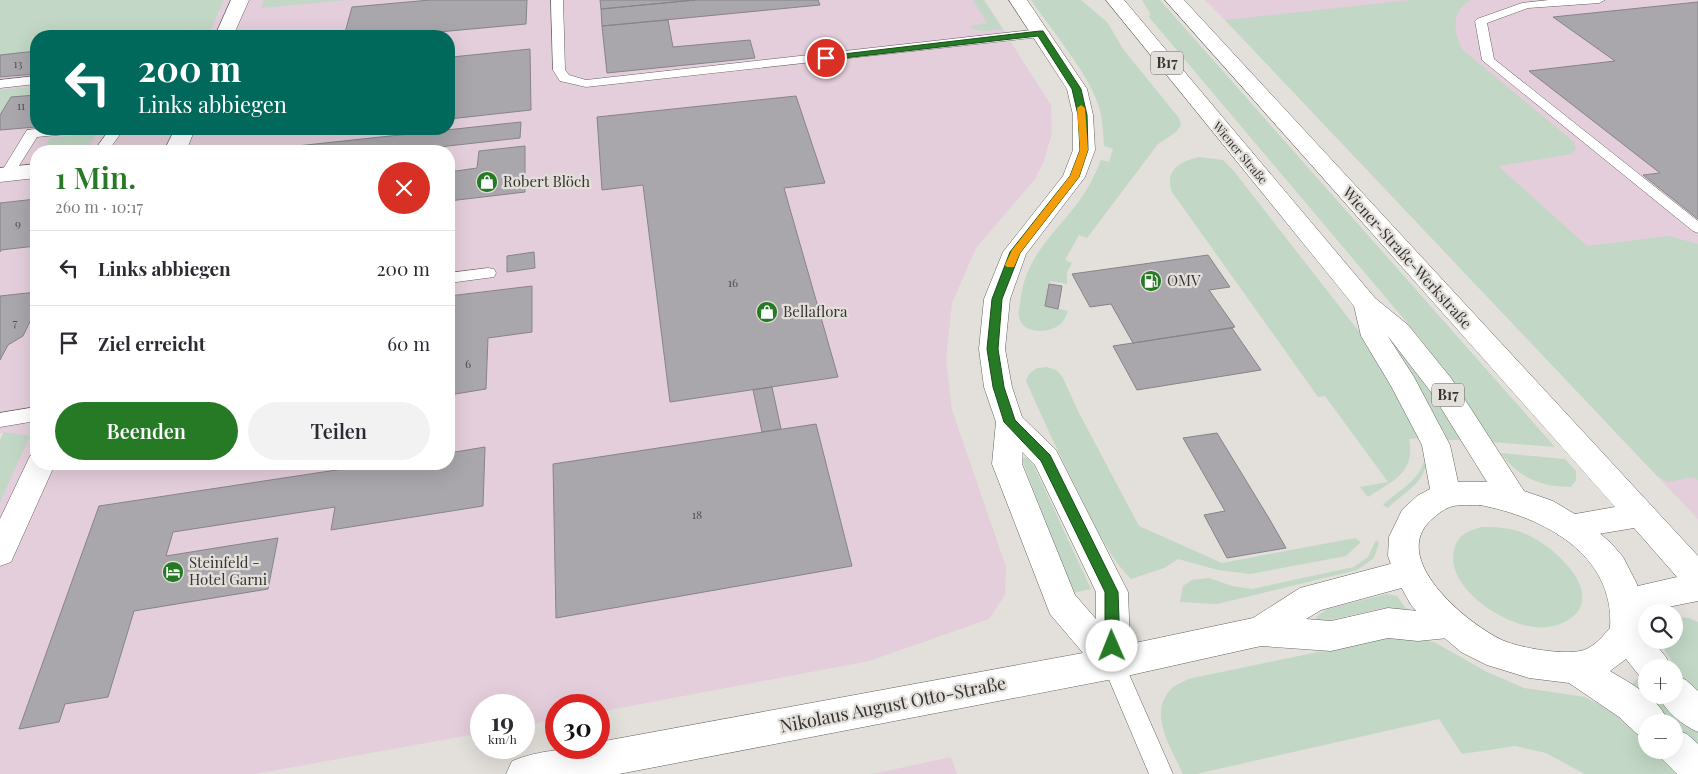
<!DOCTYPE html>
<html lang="de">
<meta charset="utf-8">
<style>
:root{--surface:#fff;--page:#f2f2f3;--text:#2b2b33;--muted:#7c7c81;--line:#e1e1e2;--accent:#277a25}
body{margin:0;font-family:"Playfair Display",serif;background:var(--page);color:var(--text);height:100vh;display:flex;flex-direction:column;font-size:19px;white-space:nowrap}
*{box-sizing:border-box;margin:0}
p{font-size:16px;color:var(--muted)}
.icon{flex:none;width:28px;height:28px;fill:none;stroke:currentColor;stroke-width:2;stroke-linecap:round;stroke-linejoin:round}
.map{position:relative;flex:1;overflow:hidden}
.details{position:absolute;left:30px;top:145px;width:425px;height:325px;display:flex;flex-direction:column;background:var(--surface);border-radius:20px;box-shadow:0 5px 20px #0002}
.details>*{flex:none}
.banner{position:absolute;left:30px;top:30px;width:425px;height:105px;border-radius:20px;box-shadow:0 5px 20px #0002;background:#00695c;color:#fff;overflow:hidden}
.buttons{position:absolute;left:1638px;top:604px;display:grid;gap:10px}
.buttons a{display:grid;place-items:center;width:45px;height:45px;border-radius:50%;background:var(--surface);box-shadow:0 5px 20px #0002;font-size:25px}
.speed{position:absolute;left:470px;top:694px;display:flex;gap:10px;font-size:25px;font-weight:700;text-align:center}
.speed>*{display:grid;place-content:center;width:65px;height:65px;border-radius:50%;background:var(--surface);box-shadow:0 5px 20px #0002;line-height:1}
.speed small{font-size:12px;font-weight:400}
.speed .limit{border:8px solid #d22;background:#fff;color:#111}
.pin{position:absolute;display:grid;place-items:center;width:42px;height:42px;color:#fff;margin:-21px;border:2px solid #fff;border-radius:50%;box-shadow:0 1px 5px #0007}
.me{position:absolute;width:55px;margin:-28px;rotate:359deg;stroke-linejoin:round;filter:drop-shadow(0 0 4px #0008)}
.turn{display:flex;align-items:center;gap:18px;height:105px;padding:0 25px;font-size:22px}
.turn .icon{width:65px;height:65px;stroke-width:2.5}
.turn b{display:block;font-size:35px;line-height:42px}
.round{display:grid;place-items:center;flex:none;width:52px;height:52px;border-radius:26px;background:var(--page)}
.headline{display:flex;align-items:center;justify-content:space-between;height:85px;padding:0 25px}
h1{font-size:30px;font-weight:600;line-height:38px;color:var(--accent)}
.button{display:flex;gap:10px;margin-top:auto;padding:10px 25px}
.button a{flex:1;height:58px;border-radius:30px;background:var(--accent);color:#fff;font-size:20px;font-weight:600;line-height:58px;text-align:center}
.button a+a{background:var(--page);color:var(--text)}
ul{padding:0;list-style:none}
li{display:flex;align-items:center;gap:15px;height:75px;padding:0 25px;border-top:1px solid var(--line)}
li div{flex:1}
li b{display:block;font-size:19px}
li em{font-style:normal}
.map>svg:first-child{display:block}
.industrial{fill:#e4cedb;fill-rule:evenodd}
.green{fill:#c2d7c5}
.building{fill:#a9a7ac;stroke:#868489}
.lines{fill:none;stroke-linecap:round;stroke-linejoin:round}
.service-casing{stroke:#66625e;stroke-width:1}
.minor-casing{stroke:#66625e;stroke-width:1}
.primary-casing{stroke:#66625e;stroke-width:1}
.service{fill:#fff;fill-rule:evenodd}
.minor{fill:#fff;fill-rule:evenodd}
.primary{fill:#fff;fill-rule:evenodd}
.route{fill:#277a25;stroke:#194f18}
.slow{fill:#f59e0b}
.labels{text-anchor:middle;stroke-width:4.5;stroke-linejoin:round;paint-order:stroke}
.far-number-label{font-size:11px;fill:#535150}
.far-street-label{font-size:12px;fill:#363432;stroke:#e3dfda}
.number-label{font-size:12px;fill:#535150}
.shield{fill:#e3dfda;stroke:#6a6764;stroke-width:1}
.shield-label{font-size:14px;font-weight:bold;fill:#363432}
.poi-label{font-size:15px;fill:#363432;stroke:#e3dfda;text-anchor:start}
.street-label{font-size:15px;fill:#363432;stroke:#e3dfda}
.near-street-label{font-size:18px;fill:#363432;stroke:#e3dfda}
</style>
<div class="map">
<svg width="1698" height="774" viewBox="0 0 1698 774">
<rect width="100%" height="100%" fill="#e3dfda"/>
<path class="industrial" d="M0,0H984L1051,105L1052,133L1044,161L1035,179L976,248L952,303L946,360L952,410L1006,567L1005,595L989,619L869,661L599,712V705H556V719L524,726V705H481V733L255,774H0V440L4,433H0ZM36,36H449V129H36ZM36,151H449V464H36Z
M1205,0H1698V519L1225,20Z
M951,757L957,774H873Z"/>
<path class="green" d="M0,0H224L208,36H188L191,29L149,33L146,36H36V51L0,55Z
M264,0H347L261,8Z
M973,0H984L1003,29C991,30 978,34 969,26L987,23Z
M1031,0H1081L1108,23L1123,49L1179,118L1181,125L1176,132L1158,144L1087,238L1079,235L1065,260L1072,263L1067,272V284L1050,281L1045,306L1068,311C1064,322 1060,327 1048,330C1039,332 1026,331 1021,322C1017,316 1019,310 1020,304C1025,252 1058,233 1084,194C1091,183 1096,172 1101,160L1109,162L1113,149L1104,146C1103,132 1103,118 1098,104C1088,73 1050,28 1031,0Z
M1142,0H1160L1555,447L1491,442L1455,387L1419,337L1148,16L1151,15Z
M1410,0H1471C1450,11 1453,35 1464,51L1574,142L1576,149L1571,154L1498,166L1587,246L1669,236L1698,244V480L1694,477L1668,482L1657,476L1225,20Z
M36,86V95L11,97L0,115V90Z
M96,133L90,145L43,150L50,138Z
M1199,157L1223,160L1233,170L1364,338L1421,438L1409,439C1416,473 1392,481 1368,497L1360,487L1388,482L1325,396L1318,397L1172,192C1164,170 1181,161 1199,157Z
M1388,332L1409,356L1462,440H1448L1419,387L1384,333Z
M1047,367L1056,370L1062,376L1078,411L1139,526L1222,563L1355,538L1361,542L1346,556L1250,574L1218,570L1178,559L1164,568L1131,579C1109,557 1097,529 1083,502C1063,462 1044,422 1026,381L1029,374L1037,368Z
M4,432L30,436L0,502V440Z
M1500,453L1565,459L1576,471V480L1571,487C1540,487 1520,478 1500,453Z
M1025,457L1031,460L1091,589L1073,593L1022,460Z
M1423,463L1426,464C1423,485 1402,493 1388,508L1383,505C1396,492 1418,482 1423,463Z
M1481,527C1498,527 1515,528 1530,536C1562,552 1614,604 1557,625C1521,638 1452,596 1453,557C1454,548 1456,540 1464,534C1468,531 1476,529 1481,527Z
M1376,540L1379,543L1374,558L1357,570L1217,604L1180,602L1183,586L1192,580L1209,578L1232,586L1252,589L1354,567L1368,557Z
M1387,594L1397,596L1407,610L1384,608L1320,622L1316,617L1327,609Z
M1674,617L1689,618L1698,622V695L1683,681L1663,647L1662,640H1674Z
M1391,637L1434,642L1487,672L1524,688L1585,697L1617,714L1646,737V750H1662L1686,774H1585L1546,753L1515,746L1462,754L1439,719L1196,774H1183C1172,749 1147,714 1171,689C1175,685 1183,682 1188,679Z
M1642,674L1646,679V695H1662L1698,732V748L1632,684Z"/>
<path class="building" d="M430,0H527L526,24L395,36H344L352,7Z
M600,0H695L601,9Z
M695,0H818L820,5L602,26L601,9Z
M1698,2V219L1643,175L1660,173L1529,71L1615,61L1553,17Z
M668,20L673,47L750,40L755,58L607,73L602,26Z
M530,49L531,110L449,119L452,57Z
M36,51V74L0,77V55Z
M36,95V127L0,130V115L11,97Z
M796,96L825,183L784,188L838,377L670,402L643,185L602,190L597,117Z
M521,122L520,138L403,151H250Z
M525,146V192L449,201V172L477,168L479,151Z
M36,199V246L1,250L0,252V203Z
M534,252L535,268L507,272V256Z
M1208,255L1230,287L1209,290L1235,327L1133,343L1111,304L1090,307L1072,274Z
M1049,284L1062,286L1058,309L1045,306Z
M532,286V332L488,338L486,389L449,395V296Z
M36,292V309L23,336L8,345L0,360V296Z
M1232,328L1261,370L1137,390L1113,346Z
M772,387L781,429L762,432L753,390Z
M816,424L852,566L556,618L553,464Z
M1217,433L1270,520L1286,548L1227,558L1204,515L1225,511L1183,438Z
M485,447L483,506L331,530L335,507L173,532L166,556L278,538L268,589L134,611L108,697L65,704L59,722L19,729L99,506L376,464H449V453Z"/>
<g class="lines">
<g class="service-casing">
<path id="service" d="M551,0H563L565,70L569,75L586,80L1040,29L1046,33L1040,37L586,87L560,81L553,70Z
M1549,0H1605L1599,3L1528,8L1487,23L1494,59L1698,221V233L1693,231L1482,60L1475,21L1477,19L1522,3Z
M36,76V84L0,88V80Z
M36,129H83L76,133L37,137L12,177H2L0,174L27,130Z
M110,129H124L108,151H94Z
M488,268L494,269L496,273L494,277L449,283V273Z
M36,407V421L0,427V413Z
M1113,653L1121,656L1173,774H1149L1102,663L1105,656Z"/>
</g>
<g class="minor-casing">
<path id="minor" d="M231,0H249L233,36H215Z
M1009,0H1027L1087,89L1093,115L1095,150L1085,177L1026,254L1010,299L1005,349L1012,387L1022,417L1056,450L1128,592L1130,644L1253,618L1300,588L1409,559L1420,563L1425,573L1420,583L1321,610L1306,619L1331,621L1388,608L1418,611L1448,608L1460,613L1465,623L1460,633L1448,638L1418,641L1388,638L1331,651L1261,646L1113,679L619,774H506L512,761C539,750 569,748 599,748V742L1083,653L1050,614L992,464L996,422L984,387L979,349L984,299L1003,252L1063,176L1073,150V115L1067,89ZM1022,452L1035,465L1096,592V619L1075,595L1022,464Z
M1165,0H1184L1698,556V601L1628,615L1616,611L1612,601L1616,591L1677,577L1634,528L1569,539L1558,535L1553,526L1558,517L1615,507Z
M175,129H195L186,151H164Z
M36,164V178L0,182V168Z
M36,454V464H55L11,562L0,566V519L30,456Z"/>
</g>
<g class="primary-casing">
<path id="primary" d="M1106,0H1124L1375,298L1408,325L1451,378L1524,491L1553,501L1583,519L1611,543L1623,557L1636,582L1642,598L1646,640H1652L1666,657L1671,668H1646V681L1642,679L1626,659L1610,671C1631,684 1660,698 1668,722H1646V737L1637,734L1619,717L1569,683L1529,678L1487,665L1461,652L1427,623L1411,605L1395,576L1388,556L1389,537L1402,510L1417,496L1430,489L1422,445L1391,386L1361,336L1354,306ZM1387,335L1431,392L1487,482H1458L1450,445L1414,377ZM1480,505C1543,517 1615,554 1610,628C1603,636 1595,646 1584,650C1566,656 1520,648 1502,640C1470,625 1392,563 1428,523C1434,517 1442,510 1450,507C1459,504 1470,506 1480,505Z
M1674,675L1686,680L1698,691V732C1682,725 1665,711 1658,695H1674Z
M1674,729L1687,734L1698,744V774H1677L1661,758L1657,750H1674Z"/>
</g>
<use href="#service" class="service"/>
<use href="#minor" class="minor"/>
<use href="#primary" class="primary"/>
</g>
<path class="route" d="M1040,31H1043L1081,89L1087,115L1088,150L1079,177L1020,253L1002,299L998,349L1004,387L1015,420L1050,455L1118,592L1120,646L1117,650L1112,652L1108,650L1105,646V592L1041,461L1004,422L993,387L987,349L992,299L1010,252L1070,176L1080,150L1078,115L1072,89L1038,36L826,60L822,58L826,56Z"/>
<path class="slow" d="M1081,105L1085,108L1088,150L1079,177L1020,253L1014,267H1007L1005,265L1012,250L1070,176L1080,150L1077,108Z"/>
<defs>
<g id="shop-disc" transform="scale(1.125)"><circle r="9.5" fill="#277a25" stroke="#e3dfda"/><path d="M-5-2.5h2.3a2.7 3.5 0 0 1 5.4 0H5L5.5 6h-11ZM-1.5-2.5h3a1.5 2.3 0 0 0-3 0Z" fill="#fff"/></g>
<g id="fuel-disc" transform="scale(1.125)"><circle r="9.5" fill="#277a25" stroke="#e3dfda"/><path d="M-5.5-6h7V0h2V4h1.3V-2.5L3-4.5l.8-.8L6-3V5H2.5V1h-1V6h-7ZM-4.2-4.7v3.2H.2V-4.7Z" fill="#fff"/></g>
<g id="hotel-disc" transform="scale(1.125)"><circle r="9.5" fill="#277a25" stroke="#e3dfda"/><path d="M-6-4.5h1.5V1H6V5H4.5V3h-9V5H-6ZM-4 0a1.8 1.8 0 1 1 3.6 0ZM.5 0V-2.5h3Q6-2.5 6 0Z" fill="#fff"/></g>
</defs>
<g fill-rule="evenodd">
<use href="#shop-disc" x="487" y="182"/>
<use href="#fuel-disc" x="1151" y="281"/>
<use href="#shop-disc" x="767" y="312"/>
<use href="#hotel-disc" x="173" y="572"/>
</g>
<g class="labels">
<g class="far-number-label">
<text x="18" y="68">13</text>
<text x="21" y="110">11</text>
</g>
<g class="far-street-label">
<text transform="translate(1240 153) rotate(50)" y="4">Wiener Straße</text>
</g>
<g class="number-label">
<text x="18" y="228">9</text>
<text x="733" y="287">16</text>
<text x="15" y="327">7</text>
<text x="468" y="368">6</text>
<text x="697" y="519">18</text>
</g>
<g class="shield">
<rect x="1151" y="51.5" width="32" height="23" rx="4"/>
<rect x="1432" y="383.5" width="32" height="23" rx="4"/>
</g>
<g class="shield-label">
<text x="1167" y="68">B17</text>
<text x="1448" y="400">B17</text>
</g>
<g class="poi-label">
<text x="503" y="187">Robert Blöch</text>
<text x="1167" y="286">OMV</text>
<text x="783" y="317">Bellaflora</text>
<text x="189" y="568">Steinfeld -<tspan x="189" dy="17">Hotel Garni</tspan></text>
</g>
<g class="street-label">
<text transform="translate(1407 258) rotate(48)" y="5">Wiener-Straße-Werkstraße</text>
</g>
<g class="near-street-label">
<text transform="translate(893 705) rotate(-11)" y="6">Nikolaus August Otto-Straße</text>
</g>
</g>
</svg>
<div class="buttons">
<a><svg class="icon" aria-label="search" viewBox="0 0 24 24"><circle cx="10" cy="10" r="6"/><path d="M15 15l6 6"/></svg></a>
<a>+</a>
<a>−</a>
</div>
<div class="speed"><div>19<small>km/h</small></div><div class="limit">30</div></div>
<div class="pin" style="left:826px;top:58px;background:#d93025"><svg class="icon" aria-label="arrive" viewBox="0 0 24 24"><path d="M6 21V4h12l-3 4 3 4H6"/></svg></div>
<svg class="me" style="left:1112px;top:646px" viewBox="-20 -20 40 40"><circle r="19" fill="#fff"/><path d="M0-13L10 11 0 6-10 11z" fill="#277a25"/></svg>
<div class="banner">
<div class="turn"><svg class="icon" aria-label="left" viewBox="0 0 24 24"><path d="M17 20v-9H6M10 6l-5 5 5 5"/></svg><div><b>200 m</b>Links abbiegen</div></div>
</div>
<section class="details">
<div class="headline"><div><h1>1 Min.</h1><p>260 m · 10:17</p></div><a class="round" style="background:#d93025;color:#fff"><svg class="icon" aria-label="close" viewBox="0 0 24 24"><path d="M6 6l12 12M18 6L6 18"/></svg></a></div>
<ul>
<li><svg class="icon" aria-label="left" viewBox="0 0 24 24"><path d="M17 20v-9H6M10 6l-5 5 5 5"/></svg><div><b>Links abbiegen</b></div><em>200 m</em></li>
<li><svg class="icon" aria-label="arrive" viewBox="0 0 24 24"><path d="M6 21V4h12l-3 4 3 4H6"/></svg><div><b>Ziel erreicht</b></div><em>60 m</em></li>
</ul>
<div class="button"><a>Beenden</a><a>Teilen</a></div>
</section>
</div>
